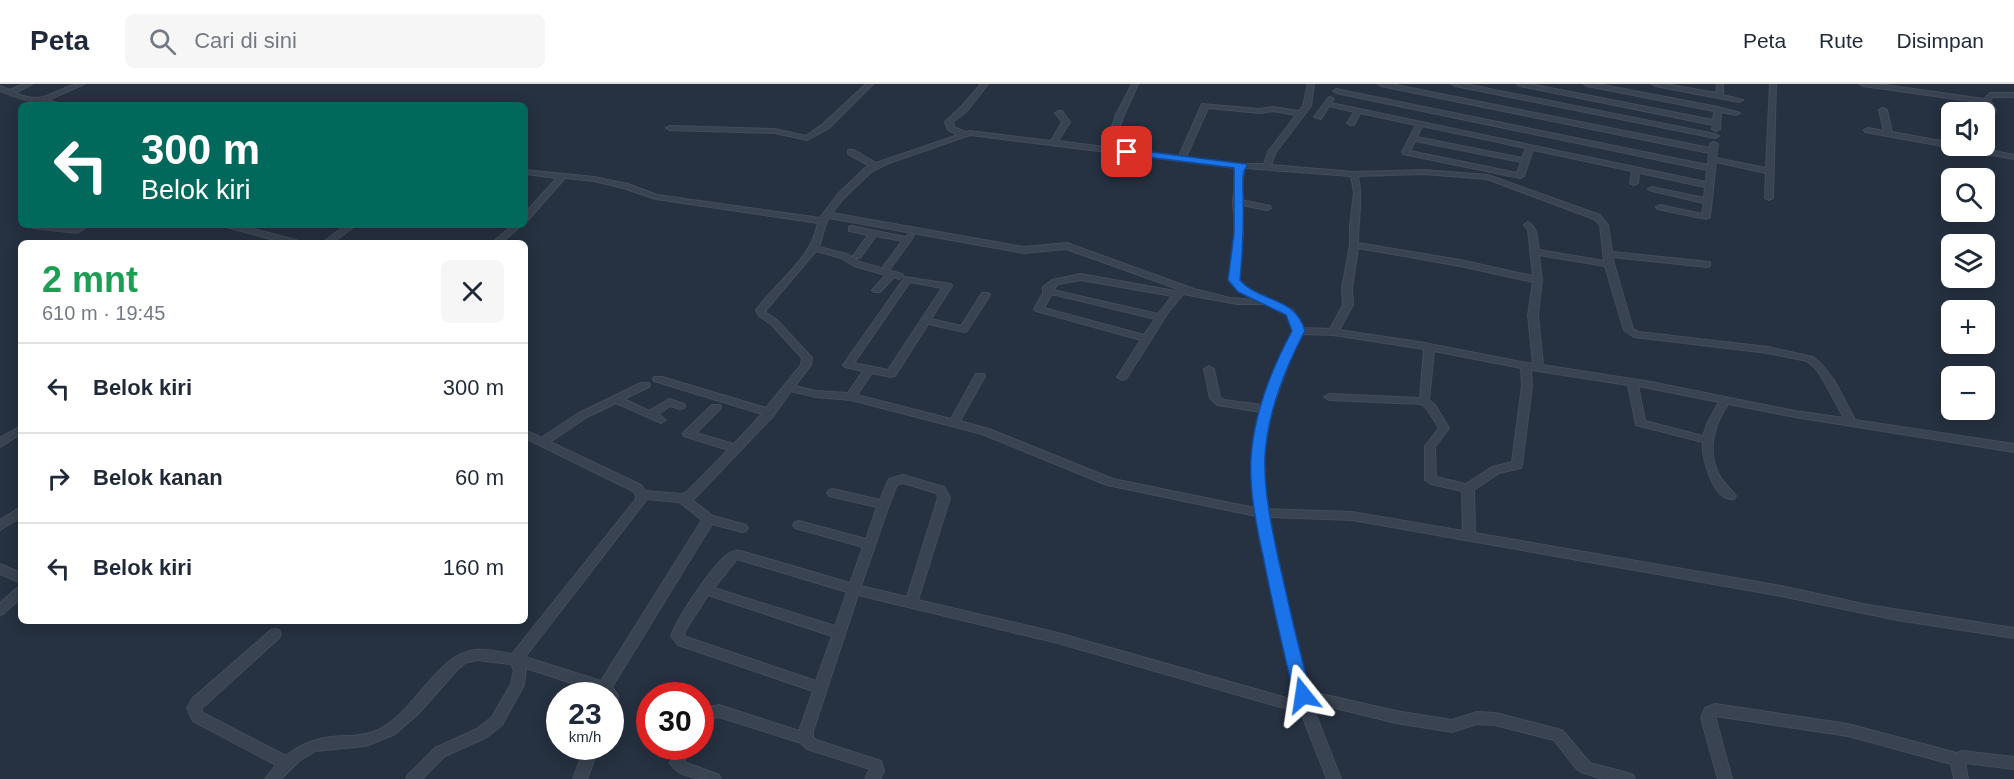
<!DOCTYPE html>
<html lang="id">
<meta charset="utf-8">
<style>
:root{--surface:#fff;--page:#f6f6f7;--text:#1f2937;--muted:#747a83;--line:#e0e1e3}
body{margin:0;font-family:Arial,sans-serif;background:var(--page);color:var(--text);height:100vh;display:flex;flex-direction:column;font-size:22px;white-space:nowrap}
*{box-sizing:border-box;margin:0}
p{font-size:20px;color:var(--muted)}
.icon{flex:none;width:33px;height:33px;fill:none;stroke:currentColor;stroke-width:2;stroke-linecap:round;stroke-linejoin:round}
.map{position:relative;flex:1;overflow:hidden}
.drawer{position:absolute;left:18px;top:156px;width:510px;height:384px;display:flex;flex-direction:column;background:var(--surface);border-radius:9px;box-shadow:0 3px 15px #0003}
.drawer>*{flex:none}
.hud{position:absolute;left:18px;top:18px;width:510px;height:126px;border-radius:9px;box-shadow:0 3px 15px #0003;background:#00695c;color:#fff;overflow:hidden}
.controls{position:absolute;left:1941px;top:18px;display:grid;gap:12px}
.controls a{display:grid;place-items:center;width:54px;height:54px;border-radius:9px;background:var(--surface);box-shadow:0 3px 15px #0003;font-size:30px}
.speed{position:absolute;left:546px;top:598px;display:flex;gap:12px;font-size:30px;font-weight:700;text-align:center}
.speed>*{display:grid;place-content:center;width:78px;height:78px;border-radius:50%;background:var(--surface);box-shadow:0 3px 15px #0003;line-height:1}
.speed small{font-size:15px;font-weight:400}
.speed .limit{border:9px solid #d22;background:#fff;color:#111}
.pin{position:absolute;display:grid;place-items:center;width:51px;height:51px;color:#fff;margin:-26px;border-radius:12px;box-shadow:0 3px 9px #0006}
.me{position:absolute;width:66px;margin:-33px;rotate:345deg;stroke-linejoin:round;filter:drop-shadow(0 0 4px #0008)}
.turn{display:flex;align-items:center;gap:21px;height:126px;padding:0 24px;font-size:27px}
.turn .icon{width:78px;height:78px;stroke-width:2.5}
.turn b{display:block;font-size:42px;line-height:51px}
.round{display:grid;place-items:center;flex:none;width:63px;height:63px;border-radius:9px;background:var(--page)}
.summary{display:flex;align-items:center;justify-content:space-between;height:102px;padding:0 24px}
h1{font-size:36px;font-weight:700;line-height:45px;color:#1e9e55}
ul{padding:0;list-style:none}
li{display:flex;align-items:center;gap:18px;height:90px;padding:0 24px;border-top:2px solid var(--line)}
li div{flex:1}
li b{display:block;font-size:22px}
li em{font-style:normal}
header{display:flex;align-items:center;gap:36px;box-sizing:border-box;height:84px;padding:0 30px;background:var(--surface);border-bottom:2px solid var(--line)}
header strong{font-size:28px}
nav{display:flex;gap:33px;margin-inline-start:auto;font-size:21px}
.search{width:420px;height:54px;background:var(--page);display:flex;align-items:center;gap:15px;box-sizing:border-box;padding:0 21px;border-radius:9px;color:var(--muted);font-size:22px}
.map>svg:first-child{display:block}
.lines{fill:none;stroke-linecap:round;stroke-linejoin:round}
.minor-casing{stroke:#444c5a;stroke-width:2}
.minor{fill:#3a4351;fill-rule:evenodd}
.route{fill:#1a73e8;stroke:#114b97;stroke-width:1.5}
</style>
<header>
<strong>Peta</strong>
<div class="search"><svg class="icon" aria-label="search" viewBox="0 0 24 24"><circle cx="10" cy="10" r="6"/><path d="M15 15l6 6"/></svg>Cari di sini</div>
<nav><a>Peta</a><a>Rute</a><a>Disimpan</a></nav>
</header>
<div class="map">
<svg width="2014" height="695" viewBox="0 0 2014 695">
<rect width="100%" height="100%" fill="#263141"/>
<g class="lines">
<g class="minor-casing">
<path id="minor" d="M23,0H32L15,9C48,24 56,0 84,0L48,16L65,21C42,21 20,16 0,7V2L10,6Z
M866,0H873L829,44L807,56L775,49L670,46L666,44L670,42L775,45L806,52L823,40Z
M981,0H988L968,26L953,38L954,43L965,48L970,47L1051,57L1062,38L1055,29L1059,27H1062L1070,38L1058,57L1105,63L1116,31L1132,0H1138L1124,31L1112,64L1179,72L1202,20L1259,25L1273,23L1299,27L1303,22L1308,0H1314L1311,22L1276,68L1271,81L1354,88L1423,86L1488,91L1600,131L1608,141L1612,168L1710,178V182L1707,183L1612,173L1633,245L1639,248L1768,263L1813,273L1823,282L1834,296L1855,336L2014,360V368L1795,333L1728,320C1715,340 1707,365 1718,389C1722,398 1730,404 1736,412L1734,415C1714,418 1701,374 1703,358L1636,341L1628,301L1531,286L1532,302L1522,381L1521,384L1499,389L1474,406L1475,449L1781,502L1868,521L2014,544V554L1897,536L1781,512L1352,436L1268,433L1289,534L1308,607L1396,627L1452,636L1477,628L1495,629L1558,645L1563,647L1590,679L1628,689L1633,691L1635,695H1604L1581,688L1575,683L1554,656L1495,641L1477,640L1452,648L1396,639L1311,618L1341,695H1327L1301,629L1058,559L858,511L813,647V653L816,656L881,677L884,687L880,695H865L870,685L807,665L801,659L719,633L706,635L700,639V625L719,621L799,647L813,607L678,561L671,552C679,532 711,483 728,470C732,467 736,466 741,467L850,499L863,463L795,444L793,441L795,438L799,437L866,455L877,423L829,412L827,409L829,406L833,405L880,416L889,395L903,391L944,403L950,414L918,516L1058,549L1297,617L1277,534L1256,432L1107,401L982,350L851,316L816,313L791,307L774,331L695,414L691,415L713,432L746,441L748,444L746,447L742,448L712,440L612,603L618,611L617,626L615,630L610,632V612H603L599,608L526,584L524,601L502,641L487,653L445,672L422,695H406L408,691L435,664L477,645L492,633L511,600L514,586L511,580L476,576L465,579L456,587L418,630L395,650L366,662L315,667L298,678L281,695H265L276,681L193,637L187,624L193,614L271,546L275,545L279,546L281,550L279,554L201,625L203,629L286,672C304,657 322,653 345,652C354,652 364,651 373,648C414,633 434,571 475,566C487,565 500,568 512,570L636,415V411L633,407L525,354V346L541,354L579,329L641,299H649L650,301L649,303L624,315L649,327L669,315L684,320L685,322L684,324L680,325L670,322L658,330L666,336L661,339L616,319L587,333L550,358L641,401L645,407L682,410L687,408L728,366L684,352L683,350L684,348L712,321H720L721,323L720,325L696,349L734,360L762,330L654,297L653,295L654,293H662L766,324L801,281L802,274L771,240L759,232L756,226C778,196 811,176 818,139L656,115L623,104L594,97L565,94L528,136H525V129L557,94L525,90V86L594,93L628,100L657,111L820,134L837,111L865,84L870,82L848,70V66H854L876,79L958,51L948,46L945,38L962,22ZM1208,24L1259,29L1273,27L1296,31L1268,68L1264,80H1242L1186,73ZM970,51L1236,84L1233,118L1235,149L1230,196L1239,207L1257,216L1230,214L1194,205L1067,159L1024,163L832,129L843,115L871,88L889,79ZM1244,84L1351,92L1354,108L1350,142V161L1342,204L1343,221L1330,245L1302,244L1293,226L1245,203L1239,196L1243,149L1241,121L1267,126L1271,124L1270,122L1241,116ZM1423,90L1487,95L1594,135L1600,141L1604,177L1539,166C1537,155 1538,144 1528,138L1524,141L1528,146L1533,192L1460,176L1358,159C1358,136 1363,114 1358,92ZM829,134L1024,169L1066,165L1178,205L1175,207L1081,190L1052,196L1043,203V209L1034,225L1036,227L1141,256L1117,293L1122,296L1126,295L1169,227L1183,210L1237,220H1267L1286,230L1294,247L1284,265L1263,321L1224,316L1220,313L1214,285L1209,282L1204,285L1210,314L1217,321L1261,328L1253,372L1255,424L1113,395L989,345L960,337L985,292L984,290H976L951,335L857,311L872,289L891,293L895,292L928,240L964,248L967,247L990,211L988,209H982L961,242L931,235L952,202L951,200L905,193L843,281L845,283L863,287L848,309L816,307L795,302L811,281L812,274L777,236L766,229V226L816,167L841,174L854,182L886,191L874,204L872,206L874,208H880L894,193L899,195L903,192L902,190L860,178L847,170L819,163C822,155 825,139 829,134ZM1358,164L1460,182L1533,198L1528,231L1533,280L1419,258L1339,246L1353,221L1352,204ZM1539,171L1605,182L1624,246L1634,253L1768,269L1807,277L1817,286L1825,299L1844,334L1795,327L1651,298L1543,281L1538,231L1542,196ZM1081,196L1172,212L1158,230L1053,206L1058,200ZM910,198L942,204L888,286L854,279ZM1051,211H1056L1155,235L1144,251L1044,224ZM1302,250L1333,251L1424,265L1420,314L1329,310L1324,313L1329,316L1421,320L1427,325L1439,344L1425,362V396L1431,400L1462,407L1463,447L1352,428L1266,425L1263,372L1272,325L1294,265ZM1434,267L1521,284L1522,302L1512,378L1492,383L1466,400L1436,393L1435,363L1449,344L1435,321L1429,316ZM1638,302L1719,318L1707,340L1703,352L1645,337ZM903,399L936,409L938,414L907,513L861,502L889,421L897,401ZM647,415L679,418L702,436L601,597L525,573ZM737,475L847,508L835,542L714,504ZM708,511L832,552L816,597L686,553L684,551L685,547Z
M1378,0H1391L1710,64V60L1714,58L1718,60L1716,74L1766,84L1770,0H1776L1773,114L1769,116L1765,114L1766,89L1716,78L1710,133L1706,135L1657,125L1656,123L1660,121L1702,130L1704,119L1652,107L1648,105L1652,103L1704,114L1705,103L1639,89L1638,99L1634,101L1630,99L1632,87L1533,66L1524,92L1520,94L1403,70L1402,68L1416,41L1360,29L1354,41H1351L1347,39L1354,28L1329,22L1321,35L1314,33L1328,14L1330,13L1334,15L1331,19L1706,98L1707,86L1336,9L1333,7L1336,5L1708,81L1709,69L1381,2ZM1422,42L1526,64L1522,74L1417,53ZM1415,57L1521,78L1517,89L1410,67Z
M1452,0H1465L1715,50L1719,52L1715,54L1455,2Z
M1517,0H1530L1713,36L1714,27L1587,2L1584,0H1598L1718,23L1740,29L1736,31L1721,28L1720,45L1716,47L1712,45L1713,41L1520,2Z
M1652,0H1666L1716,9L1717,0H1723V11L1743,16L1739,18L1655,2Z
M1860,0H1878L1984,15L1990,9H2014V13H1992L1990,17L1996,26C1988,39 1987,52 1990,66L2014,71V75L1865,48L1864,46L1868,44L1884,47L1879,26L1883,24L1887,26L1892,48L1952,59V62L1983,65L1982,62H1984V34L1988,26L1984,19L1863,2Z
M29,141L76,143L80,141H90L77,149L33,144Z
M225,141H239L299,157L300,159H286L226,143Z
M346,141H356L332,159H322Z
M513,141H522L501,159H492Z
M852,142L905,153L910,149L914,152L890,185L887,186L883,183L902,157L876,152L860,174H854L853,172L868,151L849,147V143Z
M21,342V350L0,363V354Z
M21,423V433L0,446V436Z
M0,480L21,489V499L0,490Z
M21,502V514L4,529L0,531V519L17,504Z
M1715,620L1848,640L1957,669L1962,667L2014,673V685L1965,679L1968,695H1954L1951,680L1848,652L1715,632L1732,695H1718L1701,634L1705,624Z
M585,663H599L587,695H573Z
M676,663H690L684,677L687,679L719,691L721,695C704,695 679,695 670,679Z"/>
</g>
<use href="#minor" class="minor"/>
</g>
<path class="route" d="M1127,65L1246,80L1247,82C1242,88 1243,97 1243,105C1244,136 1243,165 1240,196C1260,219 1296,212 1305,247C1285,284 1267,331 1265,373C1264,407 1271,440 1278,473C1288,519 1299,565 1311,611L1309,616L1303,618L1297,616L1294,611C1283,565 1272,519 1263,472C1256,440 1249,406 1251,373C1254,330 1272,284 1292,247L1286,231L1238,208L1228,196L1234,149V84L1123,70L1122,68Z"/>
</svg>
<div class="controls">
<a><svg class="icon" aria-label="sound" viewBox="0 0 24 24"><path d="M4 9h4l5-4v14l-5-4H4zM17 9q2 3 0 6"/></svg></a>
<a><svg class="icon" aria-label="search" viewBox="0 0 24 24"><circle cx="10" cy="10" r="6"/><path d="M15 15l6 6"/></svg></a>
<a><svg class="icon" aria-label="layers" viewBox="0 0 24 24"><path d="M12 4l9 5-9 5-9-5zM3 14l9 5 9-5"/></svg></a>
<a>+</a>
<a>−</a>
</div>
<div class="speed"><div>23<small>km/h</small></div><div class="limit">30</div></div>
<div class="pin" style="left:1127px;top:68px;background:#d93025"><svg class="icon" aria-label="arrive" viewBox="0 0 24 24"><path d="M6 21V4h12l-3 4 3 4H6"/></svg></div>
<svg class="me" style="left:1303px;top:611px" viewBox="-20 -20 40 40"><path d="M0-17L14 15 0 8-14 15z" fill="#1a73e8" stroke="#fff" stroke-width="4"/></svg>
<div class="hud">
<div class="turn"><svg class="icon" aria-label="left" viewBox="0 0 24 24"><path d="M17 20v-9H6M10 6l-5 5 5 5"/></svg><div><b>300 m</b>Belok kiri</div></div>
</div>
<section class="drawer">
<div class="summary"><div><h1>2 mnt</h1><p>610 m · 19:45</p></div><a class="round"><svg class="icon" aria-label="close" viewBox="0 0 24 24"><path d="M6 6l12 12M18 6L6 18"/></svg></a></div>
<ul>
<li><svg class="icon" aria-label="left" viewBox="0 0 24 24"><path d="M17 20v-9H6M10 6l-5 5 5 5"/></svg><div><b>Belok kiri</b></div><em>300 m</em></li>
<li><svg class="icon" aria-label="right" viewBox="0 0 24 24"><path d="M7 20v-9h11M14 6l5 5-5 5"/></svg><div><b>Belok kanan</b></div><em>60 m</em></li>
<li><svg class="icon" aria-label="left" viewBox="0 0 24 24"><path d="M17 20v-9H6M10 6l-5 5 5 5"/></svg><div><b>Belok kiri</b></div><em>160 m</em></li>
</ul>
</section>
</div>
